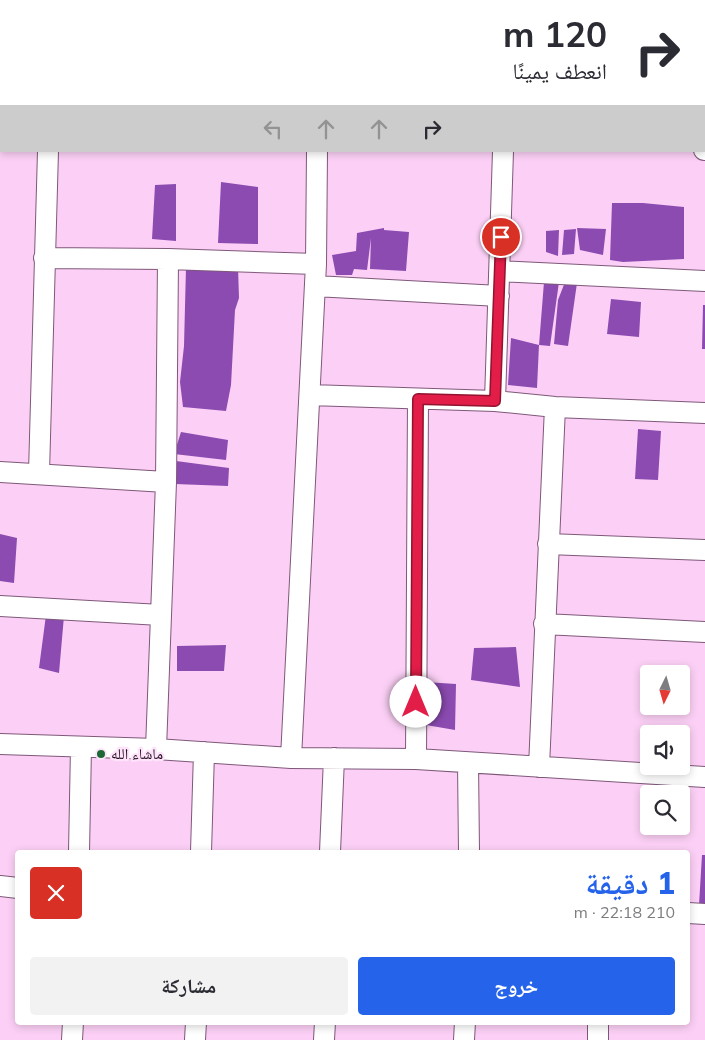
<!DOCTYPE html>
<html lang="ar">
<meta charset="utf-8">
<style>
:root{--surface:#fff;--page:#f2f2f3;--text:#2b2b33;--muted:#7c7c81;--accent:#2563eb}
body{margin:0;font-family:Mulish,"Noto Naskh Arabic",sans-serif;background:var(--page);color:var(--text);direction:rtl;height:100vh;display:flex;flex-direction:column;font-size:19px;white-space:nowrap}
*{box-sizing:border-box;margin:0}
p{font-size:16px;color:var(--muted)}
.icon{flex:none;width:28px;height:28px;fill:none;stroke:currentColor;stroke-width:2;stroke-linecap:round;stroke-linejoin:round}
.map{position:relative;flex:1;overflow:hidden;direction:ltr}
.drawer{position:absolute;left:15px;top:850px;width:675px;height:175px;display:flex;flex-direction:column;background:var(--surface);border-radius:5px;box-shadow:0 2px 8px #0003;direction:rtl}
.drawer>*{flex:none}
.hud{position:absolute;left:0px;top:0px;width:705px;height:152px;box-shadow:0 2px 8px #0003;direction:rtl;background:#fff;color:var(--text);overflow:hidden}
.needle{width:32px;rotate:185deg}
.tools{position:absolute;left:640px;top:665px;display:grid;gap:10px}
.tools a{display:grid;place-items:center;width:50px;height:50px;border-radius:5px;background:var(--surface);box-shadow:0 2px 8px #0003;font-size:25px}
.pin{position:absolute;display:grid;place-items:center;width:42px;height:42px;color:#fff;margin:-21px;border:2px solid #fff;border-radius:50%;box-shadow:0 1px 5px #0007}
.me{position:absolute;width:55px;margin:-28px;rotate:0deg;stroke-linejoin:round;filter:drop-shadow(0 0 4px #0008)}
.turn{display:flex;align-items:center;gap:18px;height:105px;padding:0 15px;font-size:22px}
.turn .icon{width:65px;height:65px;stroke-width:2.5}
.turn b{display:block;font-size:35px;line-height:42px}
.lanes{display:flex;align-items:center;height:48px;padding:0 15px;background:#0003;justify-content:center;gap:25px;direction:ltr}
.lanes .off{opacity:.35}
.round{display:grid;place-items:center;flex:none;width:52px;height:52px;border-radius:5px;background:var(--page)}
.headline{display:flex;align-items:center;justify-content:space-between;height:85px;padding:0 15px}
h1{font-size:30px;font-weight:800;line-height:38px;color:var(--accent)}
.cta{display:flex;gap:10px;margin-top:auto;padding:10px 15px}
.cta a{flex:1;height:58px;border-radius:5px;background:var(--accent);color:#fff;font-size:20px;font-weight:800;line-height:58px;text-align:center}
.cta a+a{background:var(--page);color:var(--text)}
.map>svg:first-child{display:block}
.building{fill:#8b4bb1}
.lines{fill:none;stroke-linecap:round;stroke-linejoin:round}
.minor-casing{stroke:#7e5879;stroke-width:22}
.minor{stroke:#fff;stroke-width:20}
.route-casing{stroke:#92132f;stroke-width:12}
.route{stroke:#e11d48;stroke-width:9}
.poi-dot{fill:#1b6836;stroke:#ffe3fb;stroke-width:2}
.labels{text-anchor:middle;stroke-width:4.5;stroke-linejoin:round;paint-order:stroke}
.poi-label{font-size:15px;fill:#231321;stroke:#ffe3fb;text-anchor:start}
</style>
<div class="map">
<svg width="705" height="1040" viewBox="0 0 705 1040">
<rect width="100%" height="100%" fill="#fcd0f6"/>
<path class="building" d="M221,182L258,187V244L218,243Z
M176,184V241L152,239L155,185Z
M612,203H643L684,207V259L623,262L610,260Z
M384,228V230L409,232L406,271L370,269L371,238L367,270L354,269L352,275H336L332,255L356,251L357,233Z
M577,228L606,229L603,255L580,250Z
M576,229L574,254L562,255L564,230Z
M559,230L558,256L546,252V231Z
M186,267H238L239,298L235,310L231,385L226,411L183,407L180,382L184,346Z
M544,282H559L550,346L539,345Z
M565,282L577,283L568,346L554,344L558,300Z
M611,299L641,302L639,337L607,334Z
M703,305H705V349H702Z
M511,338L539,345L537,388L508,385Z
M638,429L661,431L658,480L635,479Z
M181,432L228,440L226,460L174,454Z
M176,461L229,468L228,486L175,484Z
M0,534L17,538L14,583L0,581Z
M46,615L64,616L59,673L39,668Z
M226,645L224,671H177V646Z
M516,647L520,687L471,680L474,648Z
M425,682L456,684L455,730L426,725Z
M702,855H705V905H699Z"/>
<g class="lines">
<g class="minor-casing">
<path id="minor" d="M38,1V0
M301,1V0
M569,1L570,0
M0,89H1
M0,118H1
M704,118H705
M704,150H705
M44,258L168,259L316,264
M500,271L705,281
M315,286L499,296
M310,395L495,401L555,407L705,413
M495,401L503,151
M0,472L166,482
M39,473L48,151
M548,544L705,550
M0,606L161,615
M544,624L705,632
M0,744L156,749L291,758L416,759L705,777
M156,749L166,482L168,259
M291,758L316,264L317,151
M416,759L418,399
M468,763L469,852
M539,767L555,407
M79,852L81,747
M201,852L204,752
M330,852L334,758
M0,886L18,888
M688,913L705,914
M72,1040L73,1022
M195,1040L196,1022
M324,1040L325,1022
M464,1040L465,1022
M598,1040V1022"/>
</g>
<use href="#minor" class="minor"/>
</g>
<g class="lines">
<g class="route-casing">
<path id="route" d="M416,702L418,399L495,401L501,237"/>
</g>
<use href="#route" class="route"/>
</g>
<circle class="poi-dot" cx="101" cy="754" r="5"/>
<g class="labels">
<g class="poi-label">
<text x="111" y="759">ماشاء الله</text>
</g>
</g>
</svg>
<div class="tools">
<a><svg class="needle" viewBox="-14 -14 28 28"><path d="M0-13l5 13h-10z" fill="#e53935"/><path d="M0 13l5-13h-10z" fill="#7c7c81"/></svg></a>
<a><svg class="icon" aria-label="sound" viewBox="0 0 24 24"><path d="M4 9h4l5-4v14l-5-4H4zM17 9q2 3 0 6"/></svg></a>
<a><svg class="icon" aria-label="search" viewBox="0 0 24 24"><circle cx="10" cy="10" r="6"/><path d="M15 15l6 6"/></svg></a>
</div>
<div class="pin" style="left:501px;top:237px;background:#d93025"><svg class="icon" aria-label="arrive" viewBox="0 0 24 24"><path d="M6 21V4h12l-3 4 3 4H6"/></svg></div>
<svg class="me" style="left:416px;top:702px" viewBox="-20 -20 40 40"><circle r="19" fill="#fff"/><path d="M0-13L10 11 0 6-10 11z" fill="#e11d48"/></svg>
<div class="hud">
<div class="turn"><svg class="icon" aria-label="right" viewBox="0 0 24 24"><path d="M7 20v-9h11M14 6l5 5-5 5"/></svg><div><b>120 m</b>انعطف يمينًا</div></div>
<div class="lanes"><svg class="icon off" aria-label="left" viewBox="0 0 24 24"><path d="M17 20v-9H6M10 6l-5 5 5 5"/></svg><svg class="icon off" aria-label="ahead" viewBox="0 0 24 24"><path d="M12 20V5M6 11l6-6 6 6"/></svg><svg class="icon off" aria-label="ahead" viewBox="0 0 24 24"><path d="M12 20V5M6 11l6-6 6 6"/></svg><svg class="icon" aria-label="right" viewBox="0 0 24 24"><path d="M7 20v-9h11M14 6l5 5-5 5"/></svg></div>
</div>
<section class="drawer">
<div class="headline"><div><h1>1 دقيقة</h1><p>210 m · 22:18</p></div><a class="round" style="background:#d93025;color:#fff"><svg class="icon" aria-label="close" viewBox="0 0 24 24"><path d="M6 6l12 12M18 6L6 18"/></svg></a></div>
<div class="cta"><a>خروج</a><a>مشاركة</a></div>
</section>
</div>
